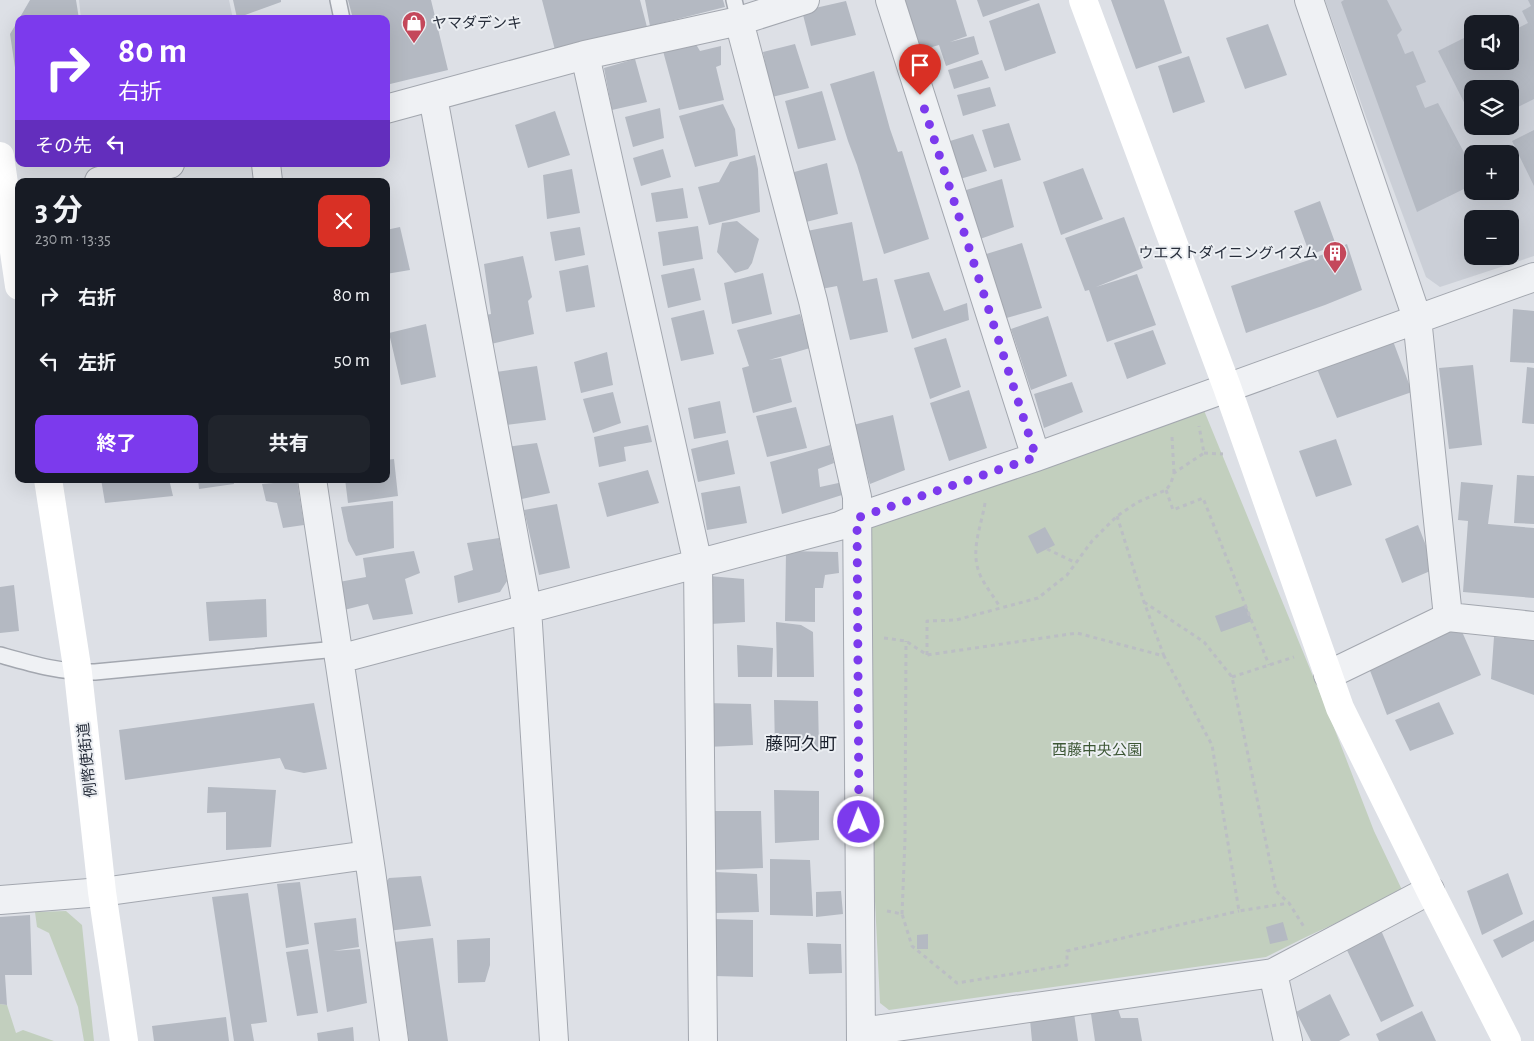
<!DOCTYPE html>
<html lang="ja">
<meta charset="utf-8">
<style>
:root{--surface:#171b24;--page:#20242c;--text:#f1f3f6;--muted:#9ea1a6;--accent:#7c3aed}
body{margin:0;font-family:"Alegreya Sans","Noto Sans JP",sans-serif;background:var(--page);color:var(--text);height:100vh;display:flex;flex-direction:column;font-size:19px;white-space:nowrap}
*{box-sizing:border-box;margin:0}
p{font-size:16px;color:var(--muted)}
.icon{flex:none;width:28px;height:28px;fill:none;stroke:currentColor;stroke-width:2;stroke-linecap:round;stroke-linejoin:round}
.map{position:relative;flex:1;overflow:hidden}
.side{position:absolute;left:15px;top:178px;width:375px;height:305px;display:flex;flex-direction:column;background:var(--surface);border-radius:10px;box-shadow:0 5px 20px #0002}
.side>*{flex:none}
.hud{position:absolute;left:15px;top:15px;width:375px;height:152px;border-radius:10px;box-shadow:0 5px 20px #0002;background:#7c3aed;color:#fff;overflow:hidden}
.buttons{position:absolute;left:1464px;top:15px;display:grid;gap:10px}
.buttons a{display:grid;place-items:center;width:55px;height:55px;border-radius:10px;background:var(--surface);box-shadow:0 5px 20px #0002;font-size:25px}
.pin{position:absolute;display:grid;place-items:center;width:42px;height:42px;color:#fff;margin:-51px -21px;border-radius:50% 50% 50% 0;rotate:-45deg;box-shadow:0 0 5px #0007}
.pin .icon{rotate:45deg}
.me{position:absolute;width:55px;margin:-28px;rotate:359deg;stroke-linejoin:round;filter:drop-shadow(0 0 4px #0008)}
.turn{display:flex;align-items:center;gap:18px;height:105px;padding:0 20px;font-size:22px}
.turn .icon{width:65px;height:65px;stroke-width:2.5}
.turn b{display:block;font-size:35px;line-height:42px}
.then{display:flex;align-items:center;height:48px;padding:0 20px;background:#0003;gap:10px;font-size:19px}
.round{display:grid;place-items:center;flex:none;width:52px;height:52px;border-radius:10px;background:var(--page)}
.head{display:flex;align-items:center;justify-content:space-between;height:85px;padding:0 20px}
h1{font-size:30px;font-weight:700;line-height:38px}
.button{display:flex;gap:10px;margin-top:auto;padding:10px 20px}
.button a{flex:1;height:58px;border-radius:10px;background:var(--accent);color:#fff;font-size:20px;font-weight:700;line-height:58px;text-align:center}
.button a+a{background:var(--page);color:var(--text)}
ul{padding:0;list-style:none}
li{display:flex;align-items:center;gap:15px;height:65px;padding:0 20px}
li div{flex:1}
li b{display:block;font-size:19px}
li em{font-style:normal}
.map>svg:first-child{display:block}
.built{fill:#cbcfd7;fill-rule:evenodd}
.green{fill:#c2cfbe}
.building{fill:#b4b9c2}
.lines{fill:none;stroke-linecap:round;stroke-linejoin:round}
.lane-casing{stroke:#a3a7af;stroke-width:18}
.street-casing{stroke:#a3a7af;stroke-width:30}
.path{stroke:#bbbec4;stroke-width:3;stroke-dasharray:4 4;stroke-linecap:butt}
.lane{stroke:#eff1f4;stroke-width:15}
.street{stroke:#eff1f4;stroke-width:28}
.secondary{stroke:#fff;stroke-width:28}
.route{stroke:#7c3aed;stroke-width:9;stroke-dasharray:0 16.2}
.labels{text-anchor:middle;stroke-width:4;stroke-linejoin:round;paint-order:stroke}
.poi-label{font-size:15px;fill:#272e3b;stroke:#eceff3;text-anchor:start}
.park-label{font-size:15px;fill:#3c5635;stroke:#eceff3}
.street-label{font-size:15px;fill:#272e3b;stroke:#eceff3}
.quarter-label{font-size:18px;fill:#1a202c;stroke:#eceff3}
</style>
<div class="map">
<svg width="1534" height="1041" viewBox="0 0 1534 1041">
<rect width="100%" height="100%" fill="#dde0e6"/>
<path class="built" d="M79,0H229L233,19H81Z
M1325,0H1534V256L1440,287L1426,277L1366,117ZM1472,24H1510V61H1472ZM1472,89H1510V126H1472ZM1472,154H1510V191H1472ZM1472,219H1510V256H1472Z"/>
<path class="green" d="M1203,408L1333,725L1374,831L1403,892L1306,937L1266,957L889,1010L880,1003L862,635V520Z
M66,911L82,925L94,1041H84L78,1007L49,933L37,927L35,912Z
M0,1004L7,1005L16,1033L23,1030L54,1041H0Z"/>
<path class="building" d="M30,0H76L79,19H19Z
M233,0H281V2L237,18Z
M348,0H431L448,70L386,85V19H353Z
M542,0H640L647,27L555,50Z
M645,0H723L725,7L650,26Z
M902,0H956L967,36L950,42L974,36L979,54L946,66L939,45L918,51Z
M977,0H1031L983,17Z
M1111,0H1164L1182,53L1136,69Z
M1344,0H1387L1402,30L1397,35L1405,54L1413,51L1426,82L1416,86L1425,108L1438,103L1469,162L1472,160V185L1417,212L1341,2Z
M1528,0H1534V99L1510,111V89H1472V118L1438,51L1470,35L1472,40V61H1510V27L1512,31L1528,23L1522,11L1531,6Z
M846,1L856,35L811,46L802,11Z
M1039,3L1056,53L1005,71L989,21Z
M19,19V81H17L10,34Z
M1268,24L1287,75L1245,89L1226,38Z
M694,41L700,51L721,46V65L716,67L724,100L679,110L663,51Z
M795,44L809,88L772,97L763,52Z
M1189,56L1205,102L1173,113L1158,66Z
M635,59L647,102L612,110L604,68Z
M982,60L989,78L954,89L948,70Z
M874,71L890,129L898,152L902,151L929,239L884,254L857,165L848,141L830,84Z
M990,87L996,106L963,116L957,95Z
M822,91L836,140L798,149L785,101Z
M723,104L735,129L738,156L695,167L679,116Z
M660,108L664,138L633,147L625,117Z
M555,111L570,155L528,168L515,125Z
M1009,123L1021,160L994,168L982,130Z
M1534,130V186L1512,141Z
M973,134L987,171L960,179L950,141Z
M663,149L671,177L641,186L633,158Z
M755,155L758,169L760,212L709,225L698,187L719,182L730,162Z
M827,163L838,214L798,224L787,174Z
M1083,168L1103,219L1061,235L1043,182Z
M572,169L580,213L547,219L543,175Z
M1002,179L1014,227L980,239L963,191Z
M683,188L688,218L656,222L651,193Z
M1320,201L1336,245L1310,255L1294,211Z
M1124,217L1143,268L1096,287L1137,274L1156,325L1107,342L1089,290L1085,291L1065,238Z
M737,221L759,239L752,263L748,269L735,273L717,252L722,223Z
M852,222L863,281L877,278L888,332L850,340L837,286L816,290L802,232Z
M698,226L703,259L663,266L658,232Z
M400,227L410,270L386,274V230Z
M580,227L585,255L555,261L550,232Z
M1022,243L1042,308L1003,319L983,255Z
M1347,244L1362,290L1325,305L1246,333L1231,286L1312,259Z
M523,256L532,297L528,301L534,334L491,344L486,315L491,314L484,264Z
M588,265L595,307L566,312L559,271Z
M694,268L701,300L668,308L661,275Z
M929,272L944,311L967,303L969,320L912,339L894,280Z
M763,273L772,314L732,324L724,283Z
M1513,309L1534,311V363L1510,362Z
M704,310L714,354L681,361L671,318Z
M800,314L810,348L769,360L781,358L792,402L753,413L742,368L749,366L737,330Z
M1048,316L1067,376L1031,390L1011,329Z
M426,324L436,377L401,385L389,333Z
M1153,330L1166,364L1127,379L1114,343Z
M946,338L961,387L930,399L914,348Z
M1393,341L1412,392L1337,418L1317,369Z
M607,352L613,385L581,393L574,362Z
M1473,365L1482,445L1449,449L1439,368Z
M537,366L546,420L507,425L496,372Z
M1527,367L1534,368V424L1522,423Z
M1072,382L1083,412L1044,428L1034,394Z
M969,390L987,448L949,461L930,403Z
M613,392L621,423L593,433L583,399Z
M720,401L726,433L694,439L688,408Z
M796,407L807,448L767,457L756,416Z
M893,415L905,470L870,484L853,425Z
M648,425L652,442L624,447L626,461L599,467L594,437Z
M1336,439L1352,485L1316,497L1299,451Z
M728,440L735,474L698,482L691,449Z
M537,443L550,493L517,500L506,447Z
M830,445L834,463L818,469L820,487L843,482L842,495L782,514L770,462Z
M394,459L398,496L348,503L345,479H386V460Z
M648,470L659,503L607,517L598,483Z
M1517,475L1534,476V524L1514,523Z
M101,479H169L173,496L105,503Z
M198,479H233L234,484L199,489Z
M297,481L304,525L283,528L277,503L266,501L262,484Z
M1461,482L1493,485L1488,524L1534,528V598L1463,592L1468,521L1458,520Z
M740,486L747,523L707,530L701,493Z
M393,501L394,548L356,556L348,541L341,507Z
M557,504L570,568L539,575L524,510Z
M1418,525L1435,569L1402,583L1385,539Z
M1045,527L1055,545L1037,554L1028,536Z
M499,538L507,581L500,592L458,603L454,576L473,570L467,543Z
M414,551L420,573L405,579L413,614L373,620L368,604L344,610L339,582L366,577L363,558Z
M786,551L838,552L839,573L825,575L823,588H815V622L785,621Z
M709,576L744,579L745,622L710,624Z
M14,585L19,631L0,633V587Z
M266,599L267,637L209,641L206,602Z
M1246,605L1252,621L1221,632L1215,616Z
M776,622L801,625L813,632L814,677H777Z
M1460,627L1481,675L1387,715L1369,668Z
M1494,637L1534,640V695L1491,679Z
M737,645L773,648L772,677H738Z
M774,700L818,701L819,750H775Z
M1439,702L1454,734L1410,751L1395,720Z
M314,703L327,769L304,773L285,769L280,758L125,780L119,730Z
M705,703L751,704L753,745L706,747Z
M208,787L276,790L271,847L226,850V812L207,813Z
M774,790L819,791V840L775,843Z
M709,811H761L763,868L711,870Z
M770,859L810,860L813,916L770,915Z
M715,872L757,874L759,912L715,913Z
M1508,873L1523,914L1482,935L1467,891Z
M421,876L431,926L387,931L381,888L389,878Z
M300,882L309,944L286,948L277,884Z
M841,891L843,914L816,917V892Z
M248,893L267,1022L251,1024L254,1041H234L212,897Z
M30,915L32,975H5L7,1005L0,1004V917Z
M356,918L359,947L333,951L360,949L367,1003L327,1012L314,923Z
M712,919L753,920V977L714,976Z
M1534,920V941L1502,958L1493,940Z
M1283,922L1288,940L1270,944L1266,927Z
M1380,928L1414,1006L1381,1022L1345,946Z
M928,934V949H917V935Z
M433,938L448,1041H409L394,942Z
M490,938V965L485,982L458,983L457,940Z
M807,943L841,944L842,973L809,974Z
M308,949L318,1013L297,1016L286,952Z
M1330,994L1350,1035L1339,1041H1311L1296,1012Z
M1118,1009L1121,1018H1138L1142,1041H1095L1091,1014Z
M1422,1011L1436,1041H1379L1376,1034Z
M1074,1013L1078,1041H1032L1030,1020Z
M226,1017L229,1041H154L152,1026Z
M353,1027L354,1041H318L317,1033Z"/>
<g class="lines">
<g class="lane-casing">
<path id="lane" d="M338,0L342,19
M734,0L739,21
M0,655C32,664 62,673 95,672L337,649"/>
</g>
<g class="street-casing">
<path id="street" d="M890,0L1036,457
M1309,0L1417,318L1448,617
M739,21L813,301L857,497L861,1041
M585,55L698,564L703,1041
M433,97L527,608L554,1041
M386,109L585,55L739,21L805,0
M266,164L268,181
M99,181L170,164
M312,479L371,871L394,1041
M339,659L839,526L867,514L1036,457L1534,277
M1328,675L1448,617L1534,626
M0,900L102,892L368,855
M1273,973L1288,1041
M861,1032L1273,973L1430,890"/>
</g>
<path class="path" d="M1172,437L1174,473
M1204,453L1223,454
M1166,490L1173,510L1203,498L1269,665
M985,503C981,528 969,552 981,577C986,587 994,597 1000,607
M1117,516L1144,602L1164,656
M1047,549L1076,563
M1144,602L1204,642L1232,677L1276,891L1289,903L1304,927
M884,638L906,641L927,655L1077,633L1164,656L1212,745L1239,911L1289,903
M927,655V621L956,620L1038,598L1067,575L1092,541L1117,516L1138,502L1166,490L1171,483L1174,473L1204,453L1199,426
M1232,677L1294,657
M887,911L902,914L912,946L957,983L1067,965V951L1239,911
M902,914L905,840L906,641"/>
<use href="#lane" class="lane"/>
<use href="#street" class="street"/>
<path class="secondary" d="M1083,0L1227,387L1340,708L1430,890L1507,1041
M0,156L19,286
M48,479L78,673L102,892L124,1041"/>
</g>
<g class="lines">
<path class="route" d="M859,822L857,518L1036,457L920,95"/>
</g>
<defs>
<g id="shop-pin" transform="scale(1.25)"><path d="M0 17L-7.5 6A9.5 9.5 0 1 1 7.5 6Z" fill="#c4485b" stroke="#eceff3"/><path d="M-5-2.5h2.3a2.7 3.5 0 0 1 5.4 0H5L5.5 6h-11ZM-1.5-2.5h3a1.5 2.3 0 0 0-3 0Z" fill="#fff"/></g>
<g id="building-pin" transform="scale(1.25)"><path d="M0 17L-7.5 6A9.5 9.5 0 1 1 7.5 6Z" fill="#c4485b" stroke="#eceff3"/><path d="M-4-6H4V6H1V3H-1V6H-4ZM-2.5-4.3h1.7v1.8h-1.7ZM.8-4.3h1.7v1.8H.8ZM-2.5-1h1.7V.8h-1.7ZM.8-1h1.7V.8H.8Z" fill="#fff"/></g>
</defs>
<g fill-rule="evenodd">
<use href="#shop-pin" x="414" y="23"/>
<use href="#building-pin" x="1335" y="253"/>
</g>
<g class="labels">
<g class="poi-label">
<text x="432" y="28">ヤマダデンキ</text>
<text x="1318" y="258" text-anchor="end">ウエストダイニングイズム</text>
</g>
<g class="park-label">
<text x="1097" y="755">西藤中央公園</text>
</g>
<g class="street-label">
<text transform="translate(87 760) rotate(-96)" y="5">例幣使街道</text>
</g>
<g class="quarter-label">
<text x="801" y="750">藤阿久町</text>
</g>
</g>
</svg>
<div class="buttons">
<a><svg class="icon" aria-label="sound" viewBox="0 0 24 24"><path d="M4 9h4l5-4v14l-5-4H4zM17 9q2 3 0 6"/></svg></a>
<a><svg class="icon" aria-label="layers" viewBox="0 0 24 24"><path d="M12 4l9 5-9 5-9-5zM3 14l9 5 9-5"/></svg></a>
<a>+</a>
<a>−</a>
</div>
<div class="pin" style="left:920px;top:95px;background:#d93025"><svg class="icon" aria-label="arrive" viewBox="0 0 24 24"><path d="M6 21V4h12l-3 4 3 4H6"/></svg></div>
<svg class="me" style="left:859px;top:822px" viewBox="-20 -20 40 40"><circle r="17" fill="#7c3aed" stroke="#fff" stroke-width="3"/><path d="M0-11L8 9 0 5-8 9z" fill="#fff"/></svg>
<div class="hud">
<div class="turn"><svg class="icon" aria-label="right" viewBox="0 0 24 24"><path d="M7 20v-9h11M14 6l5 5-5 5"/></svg><div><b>80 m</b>右折</div></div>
<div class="then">その先<svg class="icon" aria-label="left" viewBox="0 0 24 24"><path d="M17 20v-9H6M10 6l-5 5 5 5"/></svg></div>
</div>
<section class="side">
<div class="head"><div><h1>3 分</h1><p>230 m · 13:35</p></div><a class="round" style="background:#d93025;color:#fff"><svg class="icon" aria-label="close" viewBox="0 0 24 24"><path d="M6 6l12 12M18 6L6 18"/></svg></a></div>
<ul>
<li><svg class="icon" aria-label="right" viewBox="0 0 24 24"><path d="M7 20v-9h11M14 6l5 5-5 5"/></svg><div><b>右折</b></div><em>80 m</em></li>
<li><svg class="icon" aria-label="left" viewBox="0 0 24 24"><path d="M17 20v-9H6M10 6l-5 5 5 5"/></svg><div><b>左折</b></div><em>50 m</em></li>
</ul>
<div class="button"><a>終了</a><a>共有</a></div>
</section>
</div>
